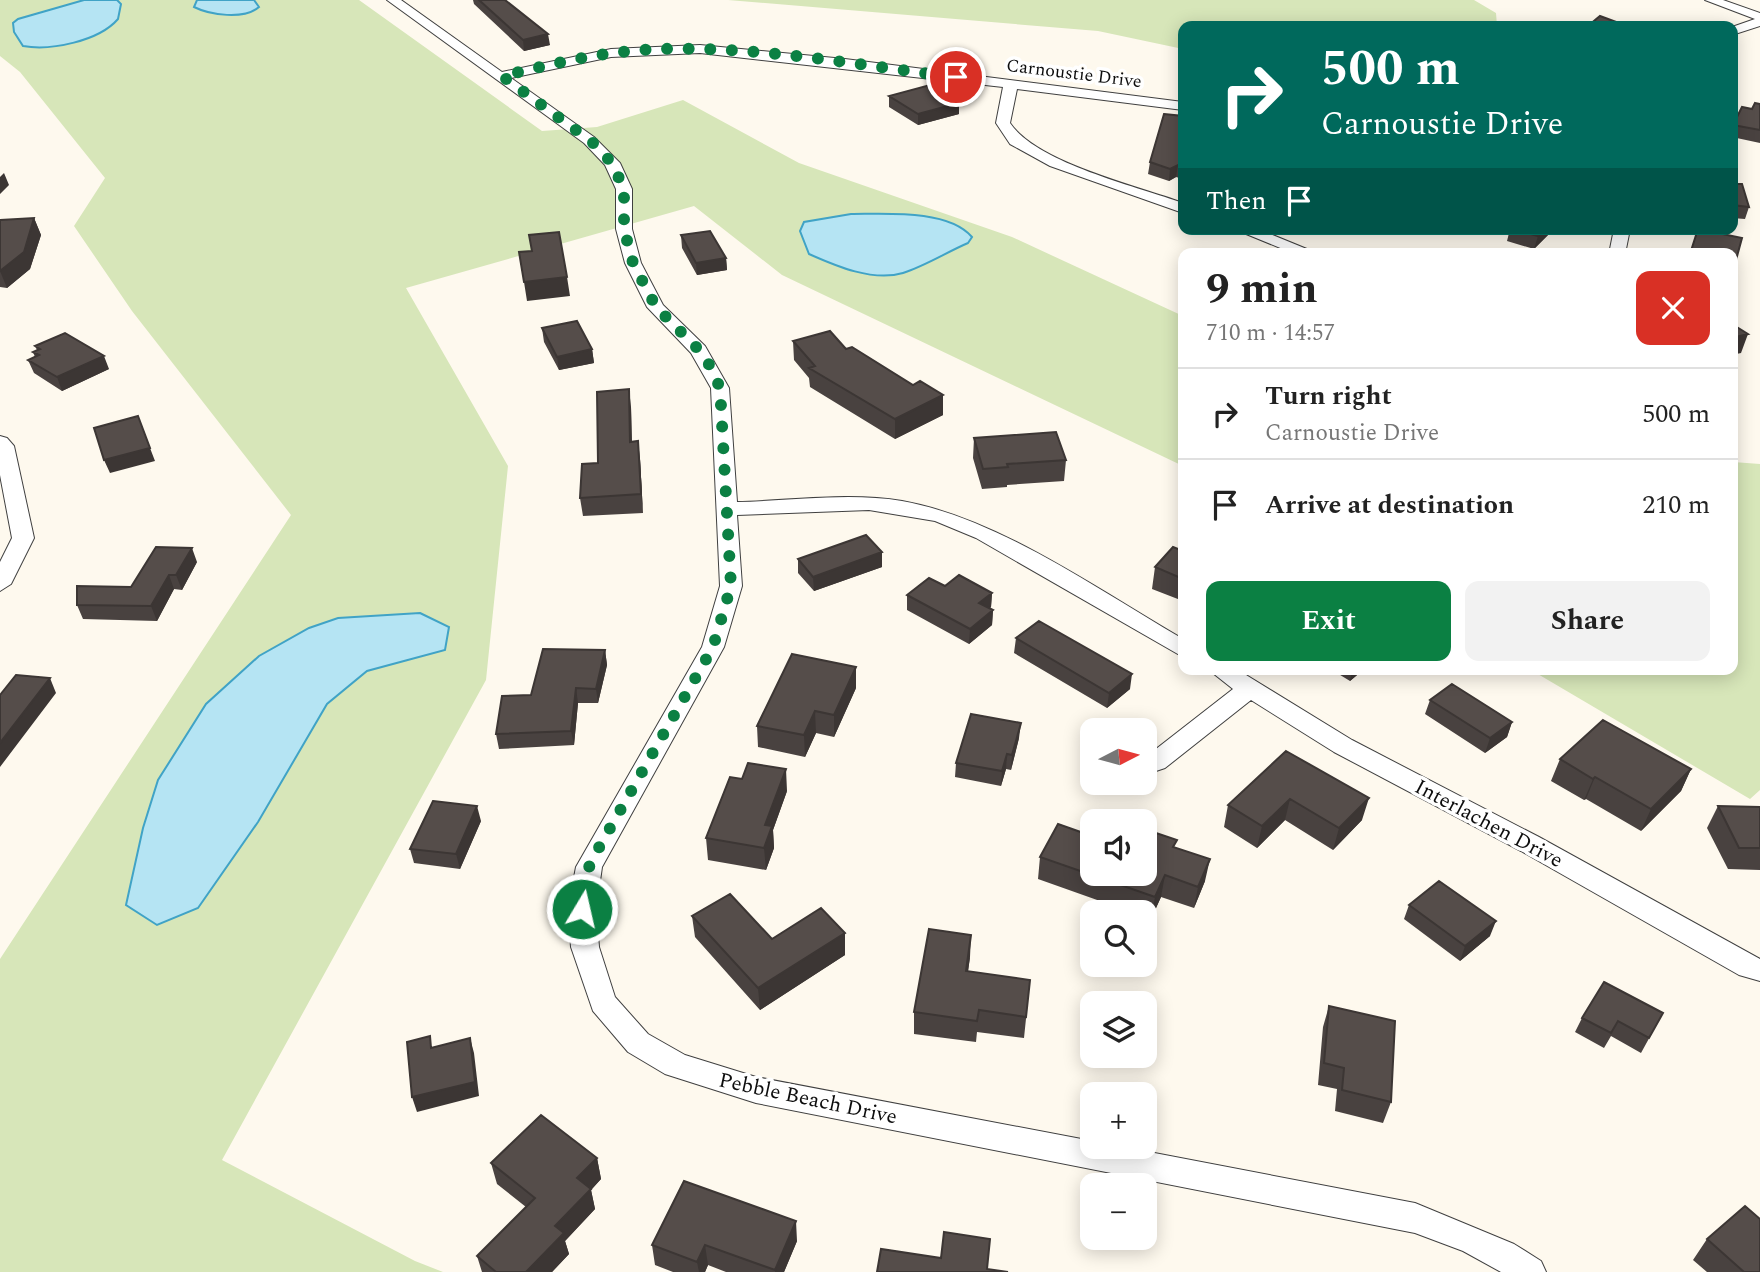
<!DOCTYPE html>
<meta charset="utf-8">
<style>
:root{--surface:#fff;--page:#f2f2f2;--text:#222;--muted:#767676;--line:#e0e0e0;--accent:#0b8043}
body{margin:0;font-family:Spectral,serif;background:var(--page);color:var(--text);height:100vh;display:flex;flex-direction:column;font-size:26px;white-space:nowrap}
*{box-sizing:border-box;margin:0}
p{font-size:23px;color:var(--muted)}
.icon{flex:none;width:38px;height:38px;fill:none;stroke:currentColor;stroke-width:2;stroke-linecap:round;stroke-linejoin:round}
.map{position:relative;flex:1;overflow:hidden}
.drawer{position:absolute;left:1178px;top:248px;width:560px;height:427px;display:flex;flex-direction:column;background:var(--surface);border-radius:14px;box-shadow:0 4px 18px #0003}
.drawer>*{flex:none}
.top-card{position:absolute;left:1178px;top:21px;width:560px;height:214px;border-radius:14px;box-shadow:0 4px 18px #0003;background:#00695c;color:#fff;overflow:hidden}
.needle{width:46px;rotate:84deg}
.tools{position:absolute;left:1080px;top:718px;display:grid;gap:14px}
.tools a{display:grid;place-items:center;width:77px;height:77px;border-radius:14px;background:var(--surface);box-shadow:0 4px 18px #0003;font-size:35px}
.pin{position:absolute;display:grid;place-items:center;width:60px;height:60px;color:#fff;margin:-30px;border:4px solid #fff;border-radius:50%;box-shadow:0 2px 7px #0007}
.me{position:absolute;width:77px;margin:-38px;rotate:9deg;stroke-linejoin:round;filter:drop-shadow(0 0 5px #0008)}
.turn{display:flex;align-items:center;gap:24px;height:147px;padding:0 28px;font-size:32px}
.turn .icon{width:91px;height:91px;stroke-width:2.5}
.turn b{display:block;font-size:49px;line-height:60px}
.then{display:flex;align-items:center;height:66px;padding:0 28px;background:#0003;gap:14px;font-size:26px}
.round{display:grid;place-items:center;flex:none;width:74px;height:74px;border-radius:14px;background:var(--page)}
.overview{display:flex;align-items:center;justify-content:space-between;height:119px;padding:0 28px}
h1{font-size:42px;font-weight:700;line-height:52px}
.action{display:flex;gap:14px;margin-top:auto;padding:14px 28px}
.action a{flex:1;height:80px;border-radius:14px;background:var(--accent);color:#fff;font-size:28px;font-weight:700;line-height:80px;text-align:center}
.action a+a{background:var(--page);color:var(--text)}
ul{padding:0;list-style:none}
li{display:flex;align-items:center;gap:21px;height:91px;padding:0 28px;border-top:2px solid var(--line)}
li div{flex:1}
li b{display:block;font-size:26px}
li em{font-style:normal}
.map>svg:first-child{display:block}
.green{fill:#d7e6b9}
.water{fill:#b5e4f3;stroke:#40a3c6;stroke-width:2}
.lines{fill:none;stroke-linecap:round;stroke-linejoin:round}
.street-casing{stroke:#404040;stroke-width:2}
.street{fill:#fff;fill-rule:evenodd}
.wall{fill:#494240}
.shaded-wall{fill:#3c3634}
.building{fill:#554d4a;stroke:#3c3634;stroke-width:2}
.route{stroke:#0b8043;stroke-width:12;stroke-dasharray:0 21.6}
.labels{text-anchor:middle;stroke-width:7;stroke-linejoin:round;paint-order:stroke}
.far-street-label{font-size:18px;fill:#0d0d0d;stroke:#fff}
.street-label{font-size:21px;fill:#0d0d0d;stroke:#fff}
</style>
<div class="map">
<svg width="1760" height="1272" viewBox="0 0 1760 1272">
<rect width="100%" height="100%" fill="#fef9ee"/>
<path class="green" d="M0,0H359L542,131L597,127L683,100L799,163L1012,237L1183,316V466L782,275L694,206L406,288L508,466L486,680L222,1160L415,1261L443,1272H0V959L291,515L132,311L74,226L105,178L20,72L0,56Z
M728,0H1474L1496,13L1497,26H1183V49L1098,31Z
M1733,462L1760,464V790L1750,799L1531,670H1732Z"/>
<path class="water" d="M84,0H117L121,4L118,19C99,41 51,51 23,46L14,32L13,23L18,19Z
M197,0H254L259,7C244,20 210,15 194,7Z
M851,214C885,214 948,209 972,237L968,243C947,252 925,266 903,273C873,282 836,266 809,254L800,231L804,222Z
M420,613L449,627L445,650L367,671L327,704L258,822L198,908L157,925L126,905L143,828L158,780L206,704L259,656L309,628L338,618Z"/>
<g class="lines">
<g class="street-casing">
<path id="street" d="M387,0H401L502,72L611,49L700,45L845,59L1183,102V110L1017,89L1010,123C1037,163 1136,186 1183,203V213L1050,166L1010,144L996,123L1003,87L700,53L611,57L511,78L594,137L620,163L632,189V229L641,263L663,305L705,346L729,388L737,502C790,501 849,492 902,501C998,518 1098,590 1183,639V657L976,538L935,521L869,510L737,515L742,586L724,647L602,867L596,909L599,947L615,997L648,1034L685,1055L756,1077L1092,1141V1146H1118L1415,1203L1514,1244L1541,1261L1546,1272H1501L1463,1251L1415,1233L756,1103L665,1074L628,1052L593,1011L571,947L568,909L576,867L702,647L720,586L711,388L691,353L647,307L625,263L616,229V189L605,165L584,143Z
M1705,0H1723L1760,13V26L1732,35V27L1755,19Z
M1234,229H1258L1319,254H1295Z
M1614,229H1630L1625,254H1609Z
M0,436L7,438L14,446L34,538L11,584L0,591V562L12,538L0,475Z
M1209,670H1238L1352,740L1539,837L1760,959V981L1739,975L1521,851L1334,752L1251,700L1165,768L1156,771L1147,768L1144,764L1147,756L1233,689Z"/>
</g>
<use href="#street" class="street"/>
</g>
<path class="wall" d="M473,0H505L550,45L524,51L474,4Z
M889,96L959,103V114L918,125L889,107Z
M1760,104V143L1732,137V125L1742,107L1752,109Z
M1183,116V179L1176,177L1169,181L1148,174L1150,162Z
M1732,184L1749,207L1745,219L1732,218Z
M34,218L41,235L30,269L7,288L0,287V220Z
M1510,229H1554L1534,249L1507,241Z
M681,235L726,258L727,270L697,275L682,248Z
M542,328L592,349L594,363L559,370L544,342Z
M793,341L846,349L943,415L895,439L810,387L809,378L794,360Z
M35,346L109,369L62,391L34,373L28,360L35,357L33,352L37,350Z
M631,407L632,441L640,459L643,513L583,516L580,498L598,463Z
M974,438L1066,460L1064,481L1007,485V487L982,489L973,458Z
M1183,551V601L1152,589L1155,567Z
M882,552V567L814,591L798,573V559Z
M197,562L182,590L174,589L157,621L83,619L77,605L131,587Z
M945,586L992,593L991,607L990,608L993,610L992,625L969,644L907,610V595Z
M1016,638L1130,689L1107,708L1014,653Z
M605,650L607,665L598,703H578L574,745L499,749L496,734L531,695Z
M1332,670H1363L1350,681Z
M856,688L834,737L816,733L805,757L758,747L757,726Z
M1430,700L1512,722L1507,737L1485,753L1425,714Z
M1019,738L1011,770L1006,769L1001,786L955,777L956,763Z
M1286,751L1362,820L1333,850L1285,820L1257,848L1224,827L1228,805Z
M1560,759L1691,769L1681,791L1641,831L1586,799L1584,800L1551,781Z
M787,791L773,830L774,848L766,870L708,860L706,838Z
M1718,806L1760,807V870L1728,869L1707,828Z
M481,821L460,869L414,863L410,849Z
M1175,847L1205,881L1194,908L1161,897L1151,919L1144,917V912H1131L1038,879L1040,857L1092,873Z
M1409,905L1490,936L1460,961L1404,919Z
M692,916L772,939L845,955L760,1010L695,937Z
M970,957L968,971L1030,980L1024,1038L977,1032L976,1042L914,1034V1012Z
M1329,1006L1391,1102L1383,1123L1335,1111L1337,1089L1318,1085L1323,1027Z
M1663,1013L1641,1053L1611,1036L1604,1048L1575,1032L1582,1018Z
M597,1158L601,1179L591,1190L595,1209L565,1241L569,1254L552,1272H482L477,1256L526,1207L497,1184L491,1163Z
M1707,1239L1760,1272H1707L1693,1260Z
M797,1241L784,1272H726L708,1265L705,1272H673L655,1265L652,1245Z"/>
<path class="shaded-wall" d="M548,34L550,45L524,51L523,40Z
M959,103V114L918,125V114Z
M1178,165L1176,177L1169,181L1170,169Z
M4,173L9,185L0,194V177Z
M34,218L41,235L30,269L7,288L0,271Z
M1545,229H1554L1534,249L1538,236Z
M726,258L727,270L697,275L696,263Z
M567,277L570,296L527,301L524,282Z
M1748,334L1741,353L1732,355V338Z
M592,349L594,363L559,370L557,357Z
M104,356L109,369L62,391L57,377Z
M629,389L631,407L632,460L630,442Z
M943,395V415L895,439V419Z
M638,441L640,459L643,513L641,494Z
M150,448L155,461L110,473L104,460Z
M192,548L197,562L182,590L176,575Z
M882,552V567L814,591L813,577Z
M169,575L174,589L157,621L151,606Z
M992,593L991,607L979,617V603Z
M993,610L992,625L969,644L970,629Z
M605,650L607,665L598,703L596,689Z
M856,667V688L834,737V715Z
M1352,670H1363L1350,681Z
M1132,674L1130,689L1107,708L1109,693Z
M50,678L56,693L0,767V743Z
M576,688L578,703L574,745L571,731Z
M815,711L816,733L805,757L804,735Z
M1512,722L1507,737L1485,753L1490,738Z
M1021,723L1019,738L1011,770L1012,755Z
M1007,754L1006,769L1001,786L1002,771Z
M786,769L787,791L773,830L774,848L766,870L764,848L765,825Z
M1691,769L1681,791L1641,831L1651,809Z
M1595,777L1586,799L1584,800L1593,779Z
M1369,798L1362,820L1333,850L1339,828Z
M1290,799L1285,820L1257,848L1262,826Z
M477,806L481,821L460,869L456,854Z
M1210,859L1205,881L1194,908L1198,887Z
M1165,875L1161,897L1151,919L1155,897Z
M1496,921L1490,936L1460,961L1465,946Z
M845,933V955L760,1010L758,988Z
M971,935L970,957L965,993L966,971Z
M470,1038L474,1053L479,1096L417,1112L412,1097Z
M597,1158L601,1179L591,1190L595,1209L565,1241L569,1254L552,1272H526L555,1226L577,1178Z
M796,1221L797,1241L784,1272H775V1270Z
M705,1245L708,1265L705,1272H699L697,1262Z"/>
<path class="building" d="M479,0H505L548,34L523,40Z
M1600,16L1627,26H1588Z
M930,85L959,103L918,114L889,96Z
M1755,103L1760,104V130L1733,125L1742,107L1752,109Z
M1164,114L1183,116V167L1178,165L1170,169L1150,162Z
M1732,184H1742L1749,207L1732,205Z
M34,218L24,252L0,271V220Z
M1514,229H1545L1538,236Z
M1698,229L1742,238L1733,271L1732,254H1690Z
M710,231L726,258L696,263L681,235Z
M559,232L567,277L524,282L519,252L532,251L529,235Z
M577,321L592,349L557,357L542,328Z
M1732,324L1748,334L1732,338Z
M830,331L846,349L852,347L913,385L920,381L943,395L895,419L809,368L815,366L793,341Z
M65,333L104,356L57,377L28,360L39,355L33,352L40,349L35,346Z
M629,389L630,442L638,441L641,494L580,498L582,464L598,463L597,392Z
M138,416L150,448L104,460L94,428Z
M1056,432L1066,460L1007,464L1008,467L983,469L974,438Z
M866,535L882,552L813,577L798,559Z
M156,547L192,548L176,575H169L151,606L77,605V586L131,587Z
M1173,547L1183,551V579L1155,567Z
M959,575L992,593L979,603L993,610L970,629L907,595L929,578L945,586Z
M1039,621L1132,674L1109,693L1016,638Z
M543,649L605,650L596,689L576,688L571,731L496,734L502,696L531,695Z
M792,654L856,667L834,715L815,711L804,735L757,726Z
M16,675L50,678L0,743V695Z
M1452,684L1512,722L1490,738L1430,700Z
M971,714L1021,723L1012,755L1007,754L1002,771L956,763Z
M1603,720L1691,769L1651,809L1595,777L1593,779L1560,759Z
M1286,751L1369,798L1339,828L1290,799L1262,826L1228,805Z
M748,763L786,769L765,825L772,826L764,848L706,838L730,777L742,779Z
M433,801L477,806L456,854L410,849Z
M1718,806L1760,807V848H1739Z
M1058,824L1092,836V873H1144V829L1177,840L1173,847L1210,859L1198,887L1165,875L1155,897L1040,857Z
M1439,881L1496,921L1465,946L1409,905Z
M730,894L772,939L821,908L845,933L758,988L692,916Z
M929,929L971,935L966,971L1030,980L1026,1017L979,1010L977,1021L914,1012Z
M1604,982L1663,1013L1649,1038L1618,1021L1611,1033L1582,1018Z
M1329,1006L1395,1021L1391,1102L1342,1090L1344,1068L1324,1063Z
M430,1036L431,1048L470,1038L475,1082L412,1097L407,1042Z
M541,1115L597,1158L577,1178L591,1189L555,1226L564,1233L526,1272H496L477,1256L535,1198L491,1163Z
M684,1181L796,1221L775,1270L705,1245L697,1262L652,1245Z
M1745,1206L1760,1219V1272H1744L1707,1239Z
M944,1232L990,1239L987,1269L1008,1272H877L881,1249L941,1258Z"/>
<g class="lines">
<path class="route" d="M582,909L589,867L597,851L713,647L731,586L720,388L710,366L699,350L656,307L633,263L624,229V189L612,163L592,142L502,76C548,65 595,53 643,50C745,43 854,65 956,77"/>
</g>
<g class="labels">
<g class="far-street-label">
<text transform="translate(1074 73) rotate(7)" y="6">Carnoustie Drive</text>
</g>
<g class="street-label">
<text transform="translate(1489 823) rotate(28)" y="7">Interlachen Drive</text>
<text transform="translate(808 1098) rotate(12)" y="7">Pebble Beach Drive</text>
</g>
</g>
</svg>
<div class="tools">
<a><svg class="needle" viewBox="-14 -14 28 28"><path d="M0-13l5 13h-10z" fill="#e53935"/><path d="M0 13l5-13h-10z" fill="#767676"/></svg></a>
<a><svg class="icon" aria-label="sound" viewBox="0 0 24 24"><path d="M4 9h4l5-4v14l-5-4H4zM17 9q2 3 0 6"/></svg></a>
<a><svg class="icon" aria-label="search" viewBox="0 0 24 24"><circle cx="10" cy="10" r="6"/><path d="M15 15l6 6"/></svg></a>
<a><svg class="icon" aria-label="layers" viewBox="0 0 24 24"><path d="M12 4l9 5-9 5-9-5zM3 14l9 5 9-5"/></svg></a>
<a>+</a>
<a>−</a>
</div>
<div class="pin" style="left:956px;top:77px;background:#d93025"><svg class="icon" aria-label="arrive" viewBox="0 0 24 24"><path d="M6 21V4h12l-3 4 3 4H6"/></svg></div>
<svg class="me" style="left:582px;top:909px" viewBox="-20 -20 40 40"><circle r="17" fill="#0b8043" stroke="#fff" stroke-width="3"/><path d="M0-11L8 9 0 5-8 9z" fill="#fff"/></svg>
<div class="top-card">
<div class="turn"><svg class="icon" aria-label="right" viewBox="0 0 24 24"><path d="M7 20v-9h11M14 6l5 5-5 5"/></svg><div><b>500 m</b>Carnoustie Drive</div></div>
<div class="then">Then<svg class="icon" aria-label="arrive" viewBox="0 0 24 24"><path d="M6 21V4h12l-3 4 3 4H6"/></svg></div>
</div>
<section class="drawer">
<div class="overview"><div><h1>9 min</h1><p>710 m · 14:57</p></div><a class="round" style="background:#d93025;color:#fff"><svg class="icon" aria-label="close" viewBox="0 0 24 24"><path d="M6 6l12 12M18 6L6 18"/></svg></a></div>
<ul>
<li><svg class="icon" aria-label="right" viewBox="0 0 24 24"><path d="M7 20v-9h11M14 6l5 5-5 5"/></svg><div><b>Turn right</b><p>Carnoustie Drive</p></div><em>500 m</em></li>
<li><svg class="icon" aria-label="arrive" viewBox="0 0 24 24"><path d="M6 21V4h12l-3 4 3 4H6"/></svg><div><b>Arrive at destination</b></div><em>210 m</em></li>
</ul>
<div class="action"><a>Exit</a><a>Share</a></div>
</section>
</div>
